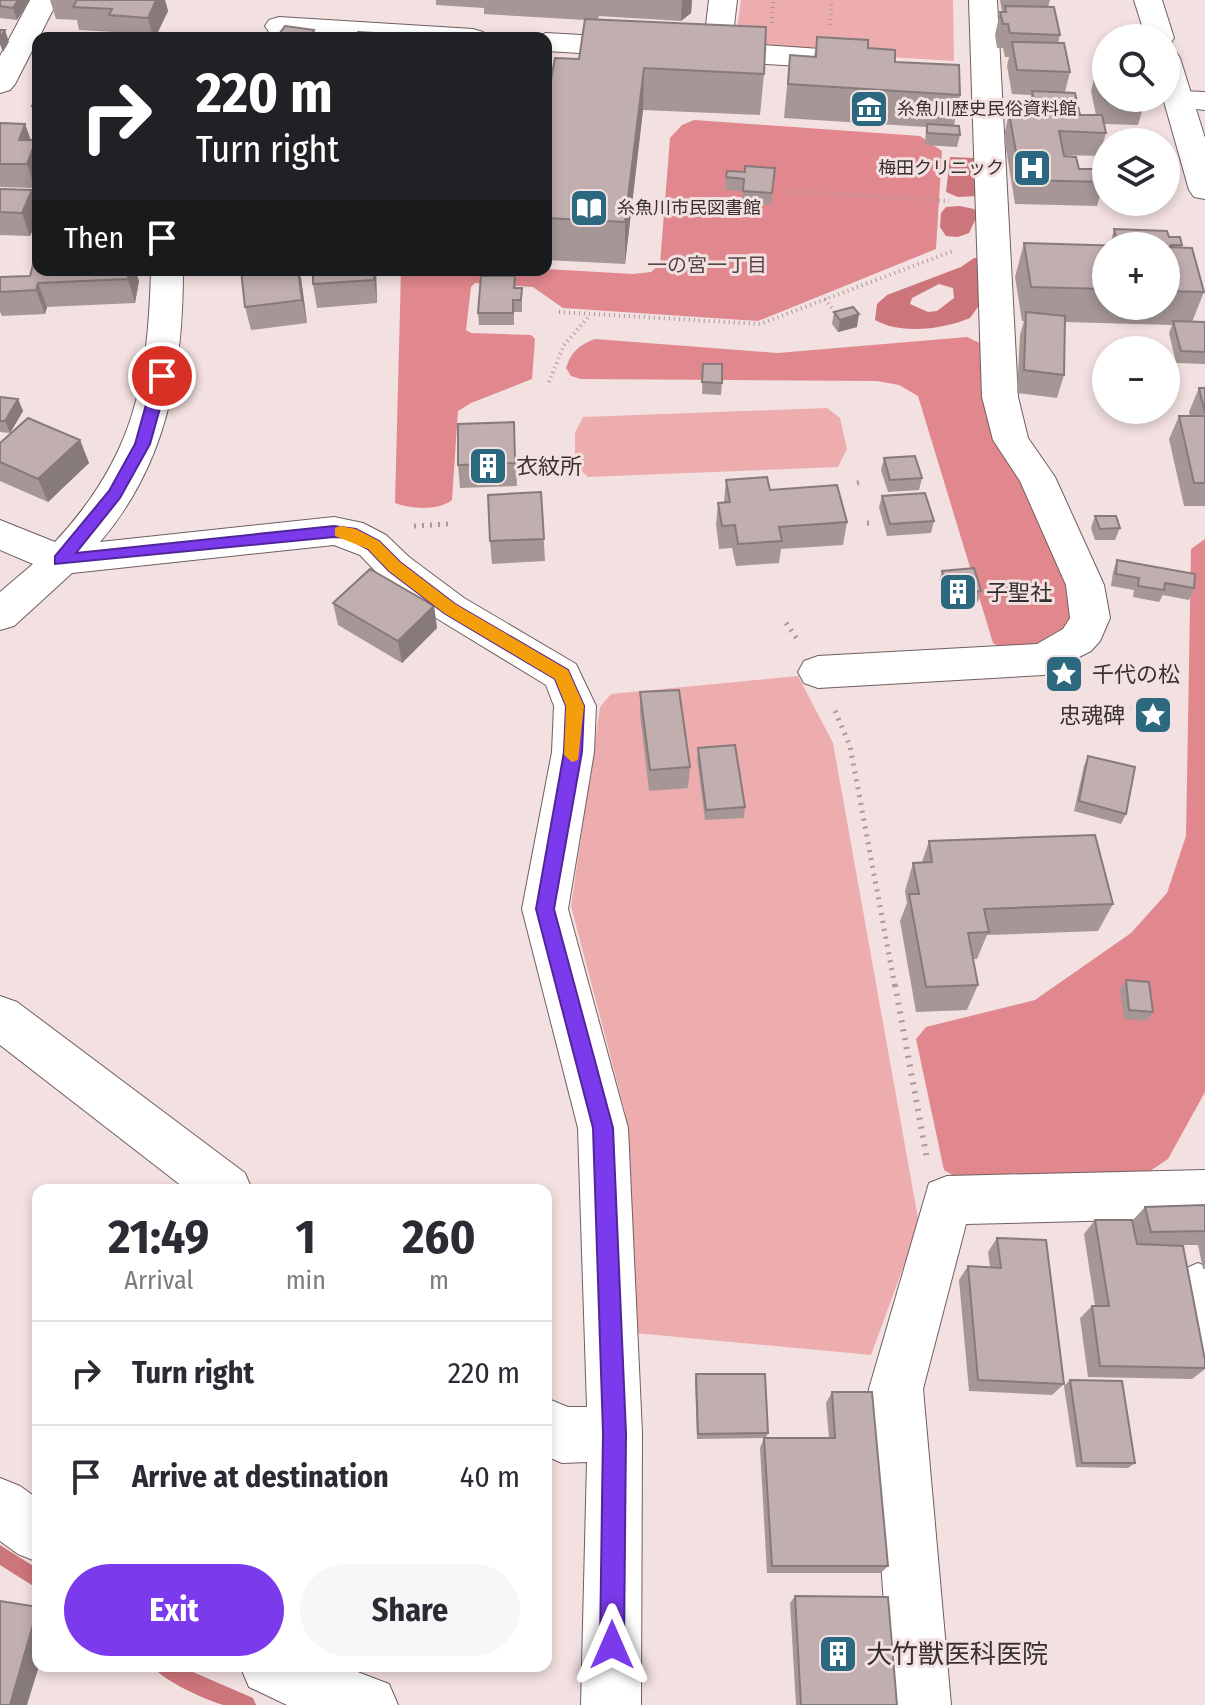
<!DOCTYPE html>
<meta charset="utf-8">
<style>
:root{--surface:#fff;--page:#f7f7f7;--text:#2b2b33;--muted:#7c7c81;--line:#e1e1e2;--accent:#7c3aed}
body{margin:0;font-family:"Fira Sans Condensed","Noto Sans JP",sans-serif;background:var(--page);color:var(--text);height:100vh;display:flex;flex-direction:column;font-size:30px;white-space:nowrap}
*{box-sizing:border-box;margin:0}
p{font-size:26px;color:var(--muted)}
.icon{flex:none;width:44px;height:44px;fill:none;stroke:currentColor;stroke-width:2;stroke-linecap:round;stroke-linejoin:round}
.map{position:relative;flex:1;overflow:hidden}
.details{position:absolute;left:32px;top:1184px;width:520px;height:488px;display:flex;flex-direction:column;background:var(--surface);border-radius:16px;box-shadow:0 4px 12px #0003}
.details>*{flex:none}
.guide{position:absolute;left:32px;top:32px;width:520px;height:244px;border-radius:16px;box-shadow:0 4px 12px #0003;background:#202124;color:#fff;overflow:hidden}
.buttons{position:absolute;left:1092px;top:24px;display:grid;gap:16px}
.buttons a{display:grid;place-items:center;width:88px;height:88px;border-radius:50%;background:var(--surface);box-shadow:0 4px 12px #0003;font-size:40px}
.pin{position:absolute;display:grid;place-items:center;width:68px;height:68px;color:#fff;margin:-34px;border:4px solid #fff;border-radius:50%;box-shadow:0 2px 8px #0007}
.me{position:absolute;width:88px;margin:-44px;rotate:0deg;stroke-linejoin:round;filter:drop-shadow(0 0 6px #0008)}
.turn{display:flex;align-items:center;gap:28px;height:168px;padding:0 32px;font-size:36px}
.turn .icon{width:104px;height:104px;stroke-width:2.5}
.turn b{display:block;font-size:56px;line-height:68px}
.then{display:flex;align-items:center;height:76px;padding:0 32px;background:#0003;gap:16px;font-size:30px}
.eta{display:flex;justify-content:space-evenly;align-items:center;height:136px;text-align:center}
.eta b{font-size:48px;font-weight:700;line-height:56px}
.button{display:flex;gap:16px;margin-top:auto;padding:16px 32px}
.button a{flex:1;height:92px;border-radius:48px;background:var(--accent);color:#fff;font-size:32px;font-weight:700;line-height:92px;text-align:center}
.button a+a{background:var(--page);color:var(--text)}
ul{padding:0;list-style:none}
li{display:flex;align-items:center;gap:24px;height:104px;padding:0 32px;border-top:2px solid var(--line)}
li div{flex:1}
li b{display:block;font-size:30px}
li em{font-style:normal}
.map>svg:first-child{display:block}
.green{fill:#edacae}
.forest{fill:#e1888e}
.water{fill:#cc757b;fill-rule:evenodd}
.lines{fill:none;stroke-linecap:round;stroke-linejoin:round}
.stream{fill:#cc757b;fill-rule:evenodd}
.minor-casing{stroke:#705f60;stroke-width:2}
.major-casing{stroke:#705f60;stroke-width:2}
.path-far2{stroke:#a99a9a;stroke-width:4;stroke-dasharray:1 4;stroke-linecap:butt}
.path-far1{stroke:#a99a9a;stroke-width:5;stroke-dasharray:2 6;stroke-linecap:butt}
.path{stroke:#a99a9a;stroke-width:6;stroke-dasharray:2 7;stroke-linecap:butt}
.minor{fill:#fff;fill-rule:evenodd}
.major{fill:#fff;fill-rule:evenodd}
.wall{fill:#a69696;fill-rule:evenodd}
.shaded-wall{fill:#877a7a}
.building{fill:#c1aeaf;stroke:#877a7a;stroke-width:2}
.route{fill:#7c3aed;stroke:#51269a;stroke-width:2}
.slow{fill:#f59e0b}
.labels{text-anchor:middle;stroke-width:6;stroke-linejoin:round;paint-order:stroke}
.far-poi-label{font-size:18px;fill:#373030;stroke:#f3e0e0;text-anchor:start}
.far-neighbourhood-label{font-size:20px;fill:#564646;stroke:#f3e0e0}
.poi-label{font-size:22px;fill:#373030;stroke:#f3e0e0;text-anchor:start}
.near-poi-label{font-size:26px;fill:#373030;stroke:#f3e0e0;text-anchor:start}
</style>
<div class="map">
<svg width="1205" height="1705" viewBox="0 0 1205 1705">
<rect width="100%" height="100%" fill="#f3e0e0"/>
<path class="green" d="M741,0H953L954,61L757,49L736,36Z
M827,408L840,418L847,449L838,467L588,477L575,465V433L583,417Z
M798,676L833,743L919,1224L871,1355L635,1333L625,1112L571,906L600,707L611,694Z"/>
<path class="forest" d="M694,120L920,136L942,151L936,249L758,321L563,308L533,287L475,283L471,287L466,330L471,333L531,335L535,339L532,379L471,403L458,411L452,500C439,511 410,509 395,503L401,270L546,269L633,274L651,272L660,264L670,138L682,125Z
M967,337L984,345L1074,607C1067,638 1035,646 1007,652L993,643L918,396L899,385L877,381L581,379L571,376L566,368C572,351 578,346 595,339L778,353Z
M1205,539V1092L1168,1159L1150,1171L957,1178L944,1170L916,1039L926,1027L1035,1000L1131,933L1167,893L1186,836L1191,549Z"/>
<path class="water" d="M950,157L974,158L977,196L958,197L946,192Z
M960,206L974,209L978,214L969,233L958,237L946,236L940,227L941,213L946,207Z
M974,258H981L980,304L970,318C944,329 901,335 875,320L877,304L887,295L961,267ZM939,284L953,288L954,298L937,311L928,312L910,304L912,298Z"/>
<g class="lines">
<path class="stream" d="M0,1545L38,1569V1589L0,1565Z
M153,1666H179L253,1698L256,1705C246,1705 233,1705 224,1705C209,1702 158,1678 153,1666Z"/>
<g class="minor-casing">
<path id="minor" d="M30,0H58L15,84L10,90L0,93V56Z
M709,0H737L732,43L850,51L860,54L864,60L860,66L850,69L546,51V38H534L546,33L704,42Z
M969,0H997L1018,397L1028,438L1055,477L1104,585L1110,618L1100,641L1091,651L1044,675L818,688L804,683L798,672L804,661L818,656L1037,644L1063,629L1070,618L1066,585L1020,481L993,440L982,397Z
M279,17L473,29L483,32L487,38H335L269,32L265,26L269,20Z
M1179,91L1205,92V110L1168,106L1164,100L1168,94Z
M151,270H183C183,370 167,464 100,542L334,517L363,523L386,535L409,557L464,598L576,664L596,706L594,752L568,909L628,1128L642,1433L641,1705H581L587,1462L562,1463L546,1456V1398L568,1407H587L578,1128L522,909L552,752L554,706L546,685L436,618L381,577L360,555L334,545L72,573L14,626L0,630V592L33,564L0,550V520L55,542C134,457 148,383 151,270Z
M0,996L17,1002L245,1173L252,1190H187L0,1045Z
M1205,1170V1218L966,1224L923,1389L951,1705H891L869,1389L929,1183L947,1176Z
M1198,1263L1205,1266V1357L1186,1349C1175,1322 1168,1298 1180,1271Z
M0,1478L20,1486L38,1499V1562L18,1554L0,1541Z
M240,1666H342L389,1684L398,1705H287L249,1687Z"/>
</g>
<g class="major-casing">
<path id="major" d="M1134,0H1162L1174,38L1170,44L1166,45V38H1146Z
M1166,49L1176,52L1180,58L1205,138V199L1194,197L1189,190L1163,98H1166Z"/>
</g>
<path class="path-far2" d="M772,23L773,0
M830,25L832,0
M789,191L949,201
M825,299L838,317
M559,312L760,324L953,251
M549,382L564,345L590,315"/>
<path class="path-far1" d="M857,483L862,482
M867,523H872
M414,526L448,524
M786,623L797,639
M1123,706L1131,708
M835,711L850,746L895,987"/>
<path class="path" d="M895,985L927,1159"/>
<use href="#minor" class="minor"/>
<use href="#major" class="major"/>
</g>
<path class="wall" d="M0,0H30L17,20L0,18Z
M50,0H165L168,11L155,38H115L114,32L79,30L77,20L56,19Z
M436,0H692L691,13L681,21L599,16L598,19L764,74L760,115L643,110L625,264L546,260V107L579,59L585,20L484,14V8L436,5Z
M1000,0H1050L1048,7L1060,35L1058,43L1070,72L1065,92L1080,115H1096L1091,91L1097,67L1145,101L1138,125L1104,124L1106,133L1099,156L1063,155L1079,169L1104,182L1097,206L1015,204L1004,136L1009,113H1025L1027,106H1030L1031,95L1012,94L1007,66L1009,57H1005L1003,48H997L995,35L1000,12H1002Z
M817,37L868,48L960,95L954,125L960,135L957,147L925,145L926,127L784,118L790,55L814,57Z
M38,95V118H36L32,106Z
M0,123L25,124L31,140H36L38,146V179L35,188L0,187Z
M775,168L771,205L742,203L743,191L725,190L727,171L745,172Z
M0,189L32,190L38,207V219L30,236L0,235Z
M1114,229L1169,237L1182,245L1181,248L1204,292L1192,322L1205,324V364L1176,363L1169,333L1172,325L1065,322L1064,375L1057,398L1017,393L1020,335L1024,321H1022L1015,277L1024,243L1111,246V241ZM1106,246H1166V306H1106Z
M38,270H135L139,281L135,303L47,307L45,314L2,316L0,312V277L30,276Z
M313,270H376L377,303L317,308L313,284Z
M515,276L516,288L522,300V312H514V325H479L478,313Z
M301,278L307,323L251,330L245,307Z
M834,312L857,327L838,332L832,324Z
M703,364L722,383L721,395L702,394Z
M1199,388H1205V506H1184L1169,439L1179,416H1190L1189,412Z
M0,397L18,399L23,411L10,433L0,432Z
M514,422L517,486L460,488L458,465Z
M80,440L89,463L48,502L0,481V443Z
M884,458L922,478L919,490L888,492L881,470Z
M726,480L770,490L847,522L843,545L781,549L779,563L736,566L732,548L719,549L716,525L718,503L724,502Z
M541,492L545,561L492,564L490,541Z
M882,496L934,521L931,533L887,536L879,507Z
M1095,516L1120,528L1115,540H1095L1091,528Z
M1117,560L1194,588L1189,600L1163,595L1159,602L1133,597L1134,590L1111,586L1113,572Z
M942,571L981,591L978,602L946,605L939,582Z
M333,603L434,606L437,628L402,663L338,625Z
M640,692L690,767L688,788L649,791L640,714Z
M698,748L745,807L744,818L705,820L697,759Z
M1088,756L1126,814L1121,824L1074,811L1084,766Z
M929,841L1113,904L1098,931L987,935L977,959H973L978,985L967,1010L916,1012L900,921L907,903L905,891L913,863L922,862Z
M1126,980L1153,1012L1147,1021L1124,1019L1120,989Z
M1205,1205V1269H1203L1198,1245H1180L1205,1360V1369L1192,1379L1088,1377L1080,1318L1092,1306H1095L1084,1234L1095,1220L1132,1221L1145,1207Z
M997,1238L1064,1384L1052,1395L969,1391L959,1280L968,1266L990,1267L988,1252Z
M696,1374L768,1433L766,1438H829L826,1403L832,1392L888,1566L881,1573H767L760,1448L764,1438L697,1439L695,1380Z
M1070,1380L1135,1463L1128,1468L1076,1467L1064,1386Z
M795,1596L897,1705H796L790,1603Z"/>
<path class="shaded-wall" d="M18,0H30L17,20L13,8Z
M153,0H165L168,11L155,38H153L148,18Z
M682,0H692L691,13L681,21Z
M5,30L9,42L3,52L0,44V38Z
M314,30L316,38H309Z
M644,68L643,110L625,264V222Z
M25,124L33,147L36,140L38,146V179L35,188L19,140Z
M32,190L38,207V219L30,236L22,213Z
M129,270H135L139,281L135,303L128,279Z
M298,270L301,278L307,323L302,300Z
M374,270H376L377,303L374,280Z
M38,283L47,307L45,314L36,290Z
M859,314L857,327L838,332L840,320Z
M18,399L23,411L10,433L5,421Z
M80,440L89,463L48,502L38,479Z
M434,606L437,628L402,663L398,641Z
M38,1610L39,1666L27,1705H10Z"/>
<path class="building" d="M0,0H18L13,8L0,6Z
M77,0H156L148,18L109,15L112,9L73,7Z
M1005,6L1054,7L1060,35L1010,33L1008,24H1003L1000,12H1006Z
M585,19L766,27L764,74L644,68L625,222L546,218V107L555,58L579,59Z
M285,26L314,30L309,38H276Z
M0,30H5L0,38Z
M358,32L455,38H356Z
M159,33L220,36L219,38H156Z
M817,37L868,40V48L895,50V62L959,65L960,95L788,84L790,55L816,57Z
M1012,42L1064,43L1070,72L1017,70Z
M1097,67H1106V98H1145V101L1105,100Z
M1032,91L1075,93L1080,115L1028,113L1027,106H1035Z
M38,95V106H32Z
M1009,113L1102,115L1106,133L1059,131L1064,156L1076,157L1079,169H1101L1104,182L1021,180Z
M0,123L25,124L19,140H36L27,164H0Z
M927,124L959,126L960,135L927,133Z
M745,166L775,168L772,193L743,191L744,179L726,177L727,171L745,172Z
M0,189L32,190L22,213L0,212Z
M1114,229L1167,231L1169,237H1180L1182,245H1171V247H1166V246H1118Z
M1024,243L1126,246H1106V289L1031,287Z
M1166,247L1192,248L1204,292L1166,291Z
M34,261H38V270H129L128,279L38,283L36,290L0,292V277L30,276Z
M241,270H298L302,300L245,307Z
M313,270H374V280L313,284Z
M481,276H515L514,288H522L521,300H513V313H478Z
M853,307L859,314L840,320L834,312Z
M1026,312L1065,316L1064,375L1024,370Z
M1173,321L1205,322V352L1181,351Z
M703,364H722V383L702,382Z
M1199,388H1205V413Z
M0,397L18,399L5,421H0Z
M1179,416H1205V483H1194Z
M28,418L80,440L38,479L0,462V443Z
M514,422L515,463L458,465V424Z
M915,456L922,478L890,480L884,458Z
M767,477L770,490L837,485L847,522L779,527L782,541L738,544L735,525L722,526L718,503L730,502L726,480Z
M541,492L544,539L490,541L488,495Z
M925,493L934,521L890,524L882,496Z
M1095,516H1116L1120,528L1100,529Z
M1117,560L1195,574L1194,588L1165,583L1164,590L1138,586L1139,578L1116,574Z
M974,568L981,591L949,594L942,571Z
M370,569L434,606L398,641L333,603Z
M679,690L690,767L650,770L640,692Z
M735,745L745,807L706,810L698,748Z
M1088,756L1135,767L1126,814L1079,801Z
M1095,835L1113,904L984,909L989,932L968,933L978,985L926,987L909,894H919L913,863L932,862L929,841Z
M1126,980L1149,982L1153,1012L1129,1010Z
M1205,1205V1231L1151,1232L1145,1207Z
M1095,1220H1132L1137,1244L1183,1246L1205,1360V1368L1100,1366L1092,1306H1109Z
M997,1238L1046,1240L1064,1384L978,1380L968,1266L1001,1268Z
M696,1374H765L768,1433L698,1434Z
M1070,1380L1122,1381L1135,1463H1082Z
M832,1392H872L888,1566H772L764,1438H835Z
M795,1596L888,1597L897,1705H801Z
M0,1601L38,1607L10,1705H0Z"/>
<path class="route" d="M162,371L169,376L150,444L120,498L76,553L334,526L356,529L379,541L400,562L455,604L568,670L584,706L582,752L554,909L613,1128L626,1433L624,1645L621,1653L612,1657L604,1653L600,1645L603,1433L593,1128L536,909L564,752L566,706L555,679L444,613L389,571L368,549L347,538L334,537L55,564V556L109,491L135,444L154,376Z"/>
<path class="slow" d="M340,526L356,529L379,541L400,562L455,604L568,670L584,706L578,760L572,762L564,755L566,706L555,679L444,613L389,571L368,549L335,536V528Z"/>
<defs>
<g id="museum-square" transform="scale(2)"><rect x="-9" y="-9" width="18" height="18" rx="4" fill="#2c687f" stroke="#f3e0e0"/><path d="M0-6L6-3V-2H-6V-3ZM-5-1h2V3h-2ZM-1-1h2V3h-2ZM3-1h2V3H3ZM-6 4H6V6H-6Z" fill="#fff"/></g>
<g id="hospital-square" transform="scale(2)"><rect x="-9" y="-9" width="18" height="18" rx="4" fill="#2c687f" stroke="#f3e0e0"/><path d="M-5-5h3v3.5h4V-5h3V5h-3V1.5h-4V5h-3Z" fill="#fff"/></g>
<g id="library-square" transform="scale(2)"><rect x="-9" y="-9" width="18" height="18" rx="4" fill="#2c687f" stroke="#f3e0e0"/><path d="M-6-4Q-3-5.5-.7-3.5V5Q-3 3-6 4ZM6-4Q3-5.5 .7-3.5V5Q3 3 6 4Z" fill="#fff"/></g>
<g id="building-square" transform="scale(2)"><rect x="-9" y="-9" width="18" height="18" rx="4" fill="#2c687f" stroke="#f3e0e0"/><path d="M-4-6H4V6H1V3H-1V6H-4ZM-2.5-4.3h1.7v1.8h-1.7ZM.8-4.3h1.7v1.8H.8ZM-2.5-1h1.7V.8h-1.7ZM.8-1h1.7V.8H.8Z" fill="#fff"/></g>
<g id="sight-square" transform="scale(2)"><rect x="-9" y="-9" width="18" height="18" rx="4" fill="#2c687f" stroke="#f3e0e0"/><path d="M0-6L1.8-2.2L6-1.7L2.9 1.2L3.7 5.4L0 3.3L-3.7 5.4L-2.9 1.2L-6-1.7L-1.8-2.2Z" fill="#fff"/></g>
</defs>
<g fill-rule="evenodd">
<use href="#museum-square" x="869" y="109"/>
<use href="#hospital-square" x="1032" y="168"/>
<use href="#library-square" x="589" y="208"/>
<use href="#building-square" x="488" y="466"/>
<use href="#building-square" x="958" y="592"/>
<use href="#sight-square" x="1064" y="674"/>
<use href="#sight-square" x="1153" y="715"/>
<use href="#building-square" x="838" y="1654"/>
</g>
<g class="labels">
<g class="far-poi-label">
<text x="897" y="115">糸魚川歴史民俗資料館</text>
<text x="1004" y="174" text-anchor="end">梅田クリニック</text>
<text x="617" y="214">糸魚川市民図書館</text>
</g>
<g class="far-neighbourhood-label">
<text x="707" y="272">一の宮一丁目</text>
</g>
<g class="poi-label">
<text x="516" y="474">衣紋所</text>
<text x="986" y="600">子聖社</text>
<text x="1092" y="682">千代の松</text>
<text x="1125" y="723" text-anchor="end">忠魂碑</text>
</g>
<g class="near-poi-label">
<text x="866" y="1663">大竹獣医科医院</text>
</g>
</g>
</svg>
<div class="buttons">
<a><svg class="icon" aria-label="search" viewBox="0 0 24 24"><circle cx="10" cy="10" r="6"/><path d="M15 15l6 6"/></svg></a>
<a><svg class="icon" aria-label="layers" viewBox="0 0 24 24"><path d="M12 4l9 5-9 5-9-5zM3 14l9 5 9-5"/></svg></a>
<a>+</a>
<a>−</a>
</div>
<div class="pin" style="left:162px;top:376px;background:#d93025"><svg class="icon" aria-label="arrive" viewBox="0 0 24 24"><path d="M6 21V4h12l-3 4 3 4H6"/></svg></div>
<svg class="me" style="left:612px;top:1645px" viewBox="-20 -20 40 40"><path d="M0-17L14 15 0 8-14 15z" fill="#7c3aed" stroke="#fff" stroke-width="4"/></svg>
<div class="guide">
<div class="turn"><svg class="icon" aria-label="right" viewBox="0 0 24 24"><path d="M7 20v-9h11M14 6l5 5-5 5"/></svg><div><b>220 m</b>Turn right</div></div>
<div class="then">Then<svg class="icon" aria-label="arrive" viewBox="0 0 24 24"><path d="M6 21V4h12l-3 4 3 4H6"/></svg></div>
</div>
<section class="details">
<div class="eta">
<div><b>21:49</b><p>Arrival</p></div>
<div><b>1</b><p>min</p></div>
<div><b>260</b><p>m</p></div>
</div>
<ul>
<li><svg class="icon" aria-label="right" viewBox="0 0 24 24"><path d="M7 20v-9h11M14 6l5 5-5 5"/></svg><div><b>Turn right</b></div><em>220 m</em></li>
<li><svg class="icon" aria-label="arrive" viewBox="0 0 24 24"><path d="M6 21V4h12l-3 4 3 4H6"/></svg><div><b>Arrive at destination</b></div><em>40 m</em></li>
</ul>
<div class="button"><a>Exit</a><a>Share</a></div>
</section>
</div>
